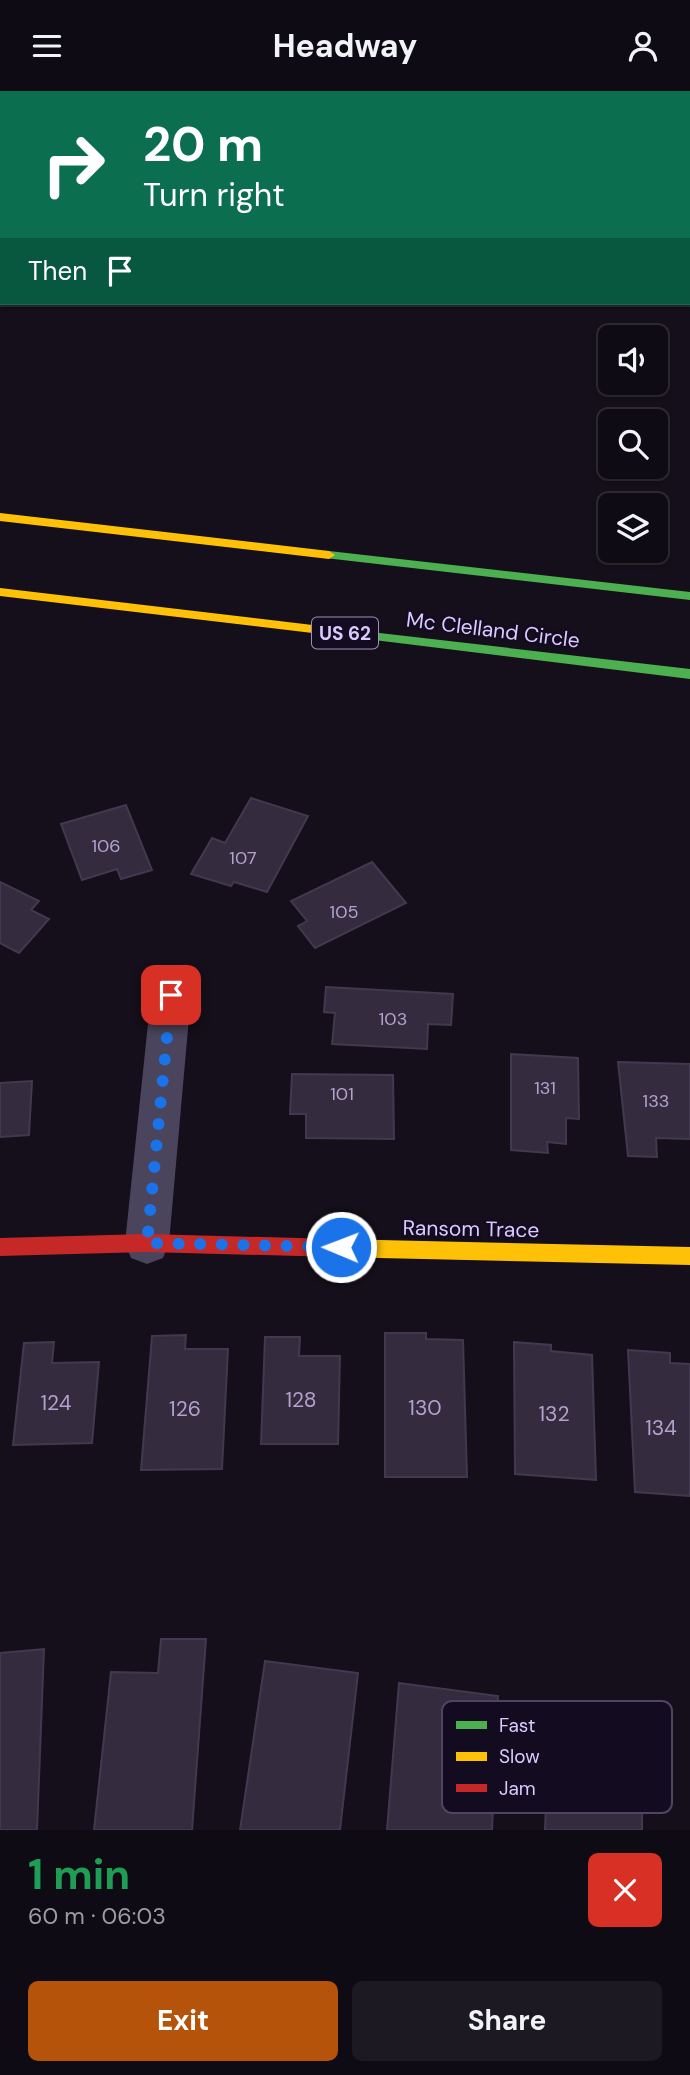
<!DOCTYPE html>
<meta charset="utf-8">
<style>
:root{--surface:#0f0b14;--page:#1d1922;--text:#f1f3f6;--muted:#9b9ba0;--line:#2f2b34;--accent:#b45309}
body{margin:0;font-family:"DM Sans",sans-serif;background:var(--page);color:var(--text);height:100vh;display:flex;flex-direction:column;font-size:26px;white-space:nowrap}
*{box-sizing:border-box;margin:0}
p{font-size:23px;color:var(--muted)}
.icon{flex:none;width:38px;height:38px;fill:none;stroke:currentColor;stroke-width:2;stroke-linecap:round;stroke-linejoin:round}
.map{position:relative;height:1739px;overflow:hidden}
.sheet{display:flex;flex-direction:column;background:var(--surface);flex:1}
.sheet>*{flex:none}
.guide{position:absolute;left:0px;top:0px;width:691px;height:214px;box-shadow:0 2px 5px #0004,0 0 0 2px var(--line);background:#0b6e4f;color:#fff;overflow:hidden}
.buttons{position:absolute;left:598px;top:234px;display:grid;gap:14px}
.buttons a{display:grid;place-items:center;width:70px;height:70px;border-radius:10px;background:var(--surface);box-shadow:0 2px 5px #0004,0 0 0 2px var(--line);font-size:35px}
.pin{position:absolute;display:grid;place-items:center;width:60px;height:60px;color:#fff;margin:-30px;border-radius:14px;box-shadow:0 4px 10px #0006}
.me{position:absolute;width:77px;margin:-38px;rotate:271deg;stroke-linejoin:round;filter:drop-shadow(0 0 5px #0008)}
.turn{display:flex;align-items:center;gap:24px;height:147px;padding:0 28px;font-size:32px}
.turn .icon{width:91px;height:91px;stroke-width:2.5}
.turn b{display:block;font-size:49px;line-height:60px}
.then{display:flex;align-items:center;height:66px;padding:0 28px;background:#0003;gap:14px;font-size:26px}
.round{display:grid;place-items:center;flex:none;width:74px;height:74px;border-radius:10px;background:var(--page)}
.summary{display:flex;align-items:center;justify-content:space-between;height:119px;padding:0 28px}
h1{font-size:42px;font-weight:700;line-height:52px;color:#1e9e55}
.action{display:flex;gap:14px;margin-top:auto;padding:14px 28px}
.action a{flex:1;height:80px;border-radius:10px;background:var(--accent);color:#fff;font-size:28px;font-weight:700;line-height:80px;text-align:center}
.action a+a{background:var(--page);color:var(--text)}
header{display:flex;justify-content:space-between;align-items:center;height:91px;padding:0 28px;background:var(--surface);font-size:32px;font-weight:700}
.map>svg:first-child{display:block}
.building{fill:#342c3e;stroke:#423950;stroke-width:2}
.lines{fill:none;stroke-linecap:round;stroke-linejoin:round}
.street{fill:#4a445c;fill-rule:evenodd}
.fast{fill:#4caf50;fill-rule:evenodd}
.slow{fill:#ffc107;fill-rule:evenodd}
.jam{fill:#c62828;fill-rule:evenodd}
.route{stroke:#1a73e8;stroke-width:12;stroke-dasharray:0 21.6}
.labels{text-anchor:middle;stroke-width:5;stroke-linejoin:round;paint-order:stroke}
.number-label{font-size:18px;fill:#b1a2cf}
.shield{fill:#130b1f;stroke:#9f91bc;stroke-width:2}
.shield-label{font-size:19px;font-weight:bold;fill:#dbcaff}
.street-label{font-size:21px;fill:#dbcaff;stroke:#130b1f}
.near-number-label{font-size:21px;fill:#b1a2cf}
.key{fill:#130b1f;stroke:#4f4462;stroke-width:2}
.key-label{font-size:19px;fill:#dbcaff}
</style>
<header><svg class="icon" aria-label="menu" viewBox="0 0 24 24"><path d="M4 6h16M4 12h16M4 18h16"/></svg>Headway<svg class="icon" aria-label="person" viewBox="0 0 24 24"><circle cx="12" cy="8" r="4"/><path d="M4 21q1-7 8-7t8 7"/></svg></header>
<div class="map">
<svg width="690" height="1739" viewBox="0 0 690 1739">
<rect width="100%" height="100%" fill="#140f1a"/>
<path class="building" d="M251,707L308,725L267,801L234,791L231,795L191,783L212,747L225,752Z
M126,714L152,779L121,788L117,778L82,789L61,733Z
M372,771L406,812L315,857L298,835L307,830L291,810Z
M0,791L39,810L31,819L49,828L19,862L0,852Z
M326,896L453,903L451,934L428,933L427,958L332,953L335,922L324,921Z
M511,963L578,967L579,1028L566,1027V1053L547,1051L548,1062L511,1059Z
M618,971L690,973V1048L656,1047L657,1066L628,1065Z
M292,983L393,984L394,1048L306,1047V1023H290Z
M32,990L29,1044L0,1046V992Z
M385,1242H426V1248L463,1249L467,1386H385Z
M186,1244L185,1258H228L222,1378L141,1379L152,1245Z
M265,1246H300L299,1265H340L338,1353H261Z
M54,1251L52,1272L99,1271L92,1352L13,1354L24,1252Z
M514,1251L551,1254V1260L592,1264L596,1389L515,1383Z
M628,1259L670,1262V1272L690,1273V1405L635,1401Z
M161,1548H206L192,1739H94L111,1581L158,1582Z
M44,1558L37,1739H0V1562Z
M265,1570L358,1582L340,1739H240Z
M399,1592L498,1605L492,1739H387Z
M549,1638L642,1650V1739H545Z"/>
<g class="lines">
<path class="street" d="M171,888L185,892L191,904L169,1152L163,1167L147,1173L131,1167L125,1152L151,904L157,892Z"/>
<path class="fast" d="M329,460L690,501V509L325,467L323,464Z
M371,541L690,578V588L366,548L364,545Z"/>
<path class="slow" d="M0,422L329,460L335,464L329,468L0,430Z
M0,497L371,541L378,545L371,549L0,505Z
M336,1148L690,1156V1174L336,1166L330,1163L327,1157L330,1151Z"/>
<path class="jam" d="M147,1143L336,1148L342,1151L345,1157L342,1163L336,1166L147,1161L0,1165V1147Z"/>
</g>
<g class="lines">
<path class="route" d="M171,904L147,1152L341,1156"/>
</g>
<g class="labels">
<g class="number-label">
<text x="106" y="761">106</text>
<text x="243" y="773">107</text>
<text x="344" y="827">105</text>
<text x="393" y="934">103</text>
<text x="545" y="1003">131</text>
<text x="342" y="1009">101</text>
<text x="656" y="1016">133</text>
</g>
<rect class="shield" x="312" y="526.5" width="66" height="31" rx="5"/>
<g class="shield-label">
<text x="345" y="549">US 62</text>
</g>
<g class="street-label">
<text transform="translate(493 539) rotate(7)" y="7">Mc Clelland Circle</text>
<text transform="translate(471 1138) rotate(1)" y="7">Ransom Trace</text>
</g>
<g class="near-number-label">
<text x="301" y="1316">128</text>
<text x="56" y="1319">124</text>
<text x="425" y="1324">130</text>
<text x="185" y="1325">126</text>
<text x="554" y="1330">132</text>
<text x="661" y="1344">134</text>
</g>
</g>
<rect x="442" y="1610" width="230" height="112" rx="10" class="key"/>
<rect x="456" y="1630" width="31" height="8" fill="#4caf50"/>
<rect x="456" y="1661" width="31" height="9" fill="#ffc107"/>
<rect x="456" y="1693" width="31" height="8" fill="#c62828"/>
<g class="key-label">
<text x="499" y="1641">Fast</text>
<text x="499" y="1672">Slow</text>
<text x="499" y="1704">Jam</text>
</g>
</svg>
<div class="buttons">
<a><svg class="icon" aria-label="sound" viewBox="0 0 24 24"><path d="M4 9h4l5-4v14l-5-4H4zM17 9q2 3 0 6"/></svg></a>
<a><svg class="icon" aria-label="search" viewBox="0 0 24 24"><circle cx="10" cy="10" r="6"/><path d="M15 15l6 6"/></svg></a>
<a><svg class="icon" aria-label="layers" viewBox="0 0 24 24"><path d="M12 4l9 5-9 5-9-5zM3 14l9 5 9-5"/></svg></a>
</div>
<div class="pin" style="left:171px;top:904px;background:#d93025"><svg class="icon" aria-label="arrive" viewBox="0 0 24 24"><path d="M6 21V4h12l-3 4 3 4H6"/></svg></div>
<svg class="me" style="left:341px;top:1156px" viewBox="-20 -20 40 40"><circle r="17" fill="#1a73e8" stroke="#fff" stroke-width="3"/><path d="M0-11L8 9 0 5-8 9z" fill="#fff"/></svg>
<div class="guide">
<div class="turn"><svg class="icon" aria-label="right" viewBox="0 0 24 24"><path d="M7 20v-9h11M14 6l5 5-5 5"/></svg><div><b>20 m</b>Turn right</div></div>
<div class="then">Then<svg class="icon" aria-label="arrive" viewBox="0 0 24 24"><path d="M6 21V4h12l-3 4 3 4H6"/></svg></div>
</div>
</div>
<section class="sheet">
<div class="summary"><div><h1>1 min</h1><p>60 m · 06:03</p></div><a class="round" style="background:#d93025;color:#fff"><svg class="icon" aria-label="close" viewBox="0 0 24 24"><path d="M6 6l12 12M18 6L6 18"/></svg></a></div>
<div class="action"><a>Exit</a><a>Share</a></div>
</section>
